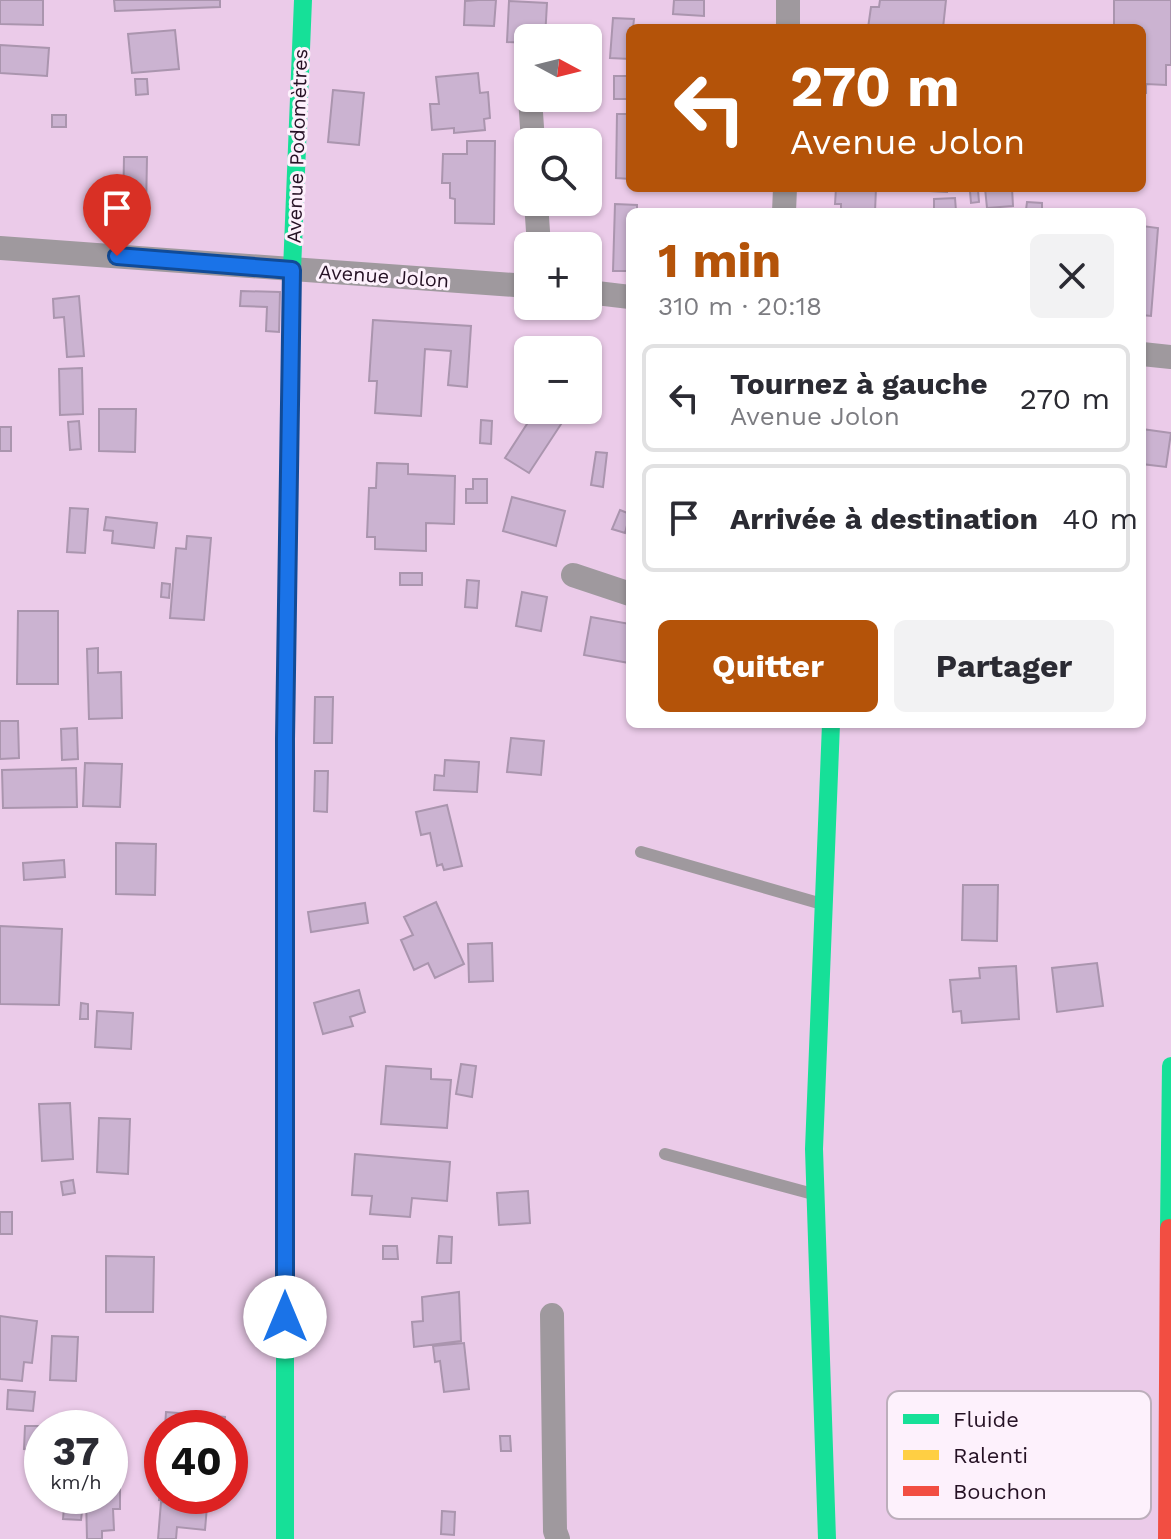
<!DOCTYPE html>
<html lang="fr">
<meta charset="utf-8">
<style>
:root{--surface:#fff;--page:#f2f2f3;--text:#2b2b33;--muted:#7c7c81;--line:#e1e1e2;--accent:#b45309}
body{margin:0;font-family:"Work Sans",sans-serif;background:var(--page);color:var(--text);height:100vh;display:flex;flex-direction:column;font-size:30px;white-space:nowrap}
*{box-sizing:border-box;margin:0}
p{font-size:26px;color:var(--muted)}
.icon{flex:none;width:44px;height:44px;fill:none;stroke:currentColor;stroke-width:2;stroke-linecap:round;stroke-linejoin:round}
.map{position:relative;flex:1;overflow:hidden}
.drawer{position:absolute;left:626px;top:208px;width:520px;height:520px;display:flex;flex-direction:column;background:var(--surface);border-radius:12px;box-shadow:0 2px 6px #0004}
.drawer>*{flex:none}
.banner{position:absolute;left:626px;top:24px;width:520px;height:168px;border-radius:12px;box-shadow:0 2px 6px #0004;background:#b45309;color:#fff;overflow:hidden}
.needle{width:52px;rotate:97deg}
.buttons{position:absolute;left:514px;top:24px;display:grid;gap:16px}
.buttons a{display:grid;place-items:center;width:88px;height:88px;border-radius:12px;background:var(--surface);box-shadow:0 2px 6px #0004;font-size:40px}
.speed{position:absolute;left:24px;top:1410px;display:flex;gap:16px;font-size:40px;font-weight:700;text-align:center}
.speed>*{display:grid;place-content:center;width:104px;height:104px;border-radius:50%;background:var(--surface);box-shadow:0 2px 6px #0004;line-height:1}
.speed small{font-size:20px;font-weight:400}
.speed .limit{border:12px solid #d22;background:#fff;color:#111}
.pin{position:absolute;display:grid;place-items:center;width:68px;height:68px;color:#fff;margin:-82px -34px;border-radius:50% 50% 50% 0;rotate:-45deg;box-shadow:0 0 8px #0007}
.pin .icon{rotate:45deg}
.me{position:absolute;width:88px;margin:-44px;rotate:0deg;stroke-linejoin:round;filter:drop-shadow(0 0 6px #0008)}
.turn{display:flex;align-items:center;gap:28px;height:168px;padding:0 32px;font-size:36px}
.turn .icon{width:104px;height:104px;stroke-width:2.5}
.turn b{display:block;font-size:56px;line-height:68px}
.round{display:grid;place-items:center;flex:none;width:84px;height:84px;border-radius:12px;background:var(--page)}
.summary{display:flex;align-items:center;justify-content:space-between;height:136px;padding:0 32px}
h1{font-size:48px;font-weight:700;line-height:60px;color:var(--accent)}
.button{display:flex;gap:16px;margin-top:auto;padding:16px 32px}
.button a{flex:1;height:92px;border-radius:12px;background:var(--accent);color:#fff;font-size:32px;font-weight:700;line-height:92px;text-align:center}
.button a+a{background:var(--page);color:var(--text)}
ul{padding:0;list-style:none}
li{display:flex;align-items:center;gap:24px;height:108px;margin:0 16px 12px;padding:0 16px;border:4px solid var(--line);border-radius:12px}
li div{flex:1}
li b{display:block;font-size:30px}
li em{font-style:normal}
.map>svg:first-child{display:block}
.building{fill:#cbb3d1;stroke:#aa95ae;stroke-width:2}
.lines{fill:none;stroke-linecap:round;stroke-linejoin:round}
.lane{stroke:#9f999e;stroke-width:12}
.street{stroke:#9f999e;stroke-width:24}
.fast{stroke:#16e098;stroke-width:18}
.slow{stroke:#ffcf43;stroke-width:18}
.jam{stroke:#f24e42;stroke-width:18}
.route-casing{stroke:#114b97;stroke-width:20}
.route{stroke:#1a73e8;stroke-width:14}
.labels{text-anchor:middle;stroke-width:6;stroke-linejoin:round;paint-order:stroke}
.street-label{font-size:20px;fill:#251124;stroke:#fdf1fc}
.key{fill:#fdf1fc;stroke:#bcaebb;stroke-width:2}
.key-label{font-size:22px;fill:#251124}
</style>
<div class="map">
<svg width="1171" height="1539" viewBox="0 0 1171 1539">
<rect width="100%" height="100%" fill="#ebcbe9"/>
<path class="building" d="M0,0H43V25L0,24Z
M114,0H220V7L115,11Z
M478,0H496L494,26L464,25L465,1Z
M674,0H704V16L673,14Z
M880,0H946L943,28H868L871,7H879Z
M1114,0H1171V65H1166V85L1146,84V93H1142V28H1114Z
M509,1L547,3L545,38H528V43L507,42Z
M613,18L634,19L633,28H630V59L610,58Z
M175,30L179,69L132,73L128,34Z
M0,45L49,48L47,76L0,73Z
M478,73L480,93L488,92L490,118L484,119L485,130L454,133V128L432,130L430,104H439L436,77Z
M614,76H628V99H614Z
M135,79H147L148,94L136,95Z
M333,90L364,93L359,145L328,142Z
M617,114H630V179L616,178Z
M52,115H66V127H52Z
M467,141H495L494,224L455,223V199L450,198V183H442L443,154H467Z
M124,157H147L146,212H123Z
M836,188H876L875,212H841V204H835Z
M930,188H947V192L930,191Z
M985,188H1012L1013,206L987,208Z
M978,190L979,202L971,203L970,191Z
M955,198L956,211L934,212V199Z
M1027,202L1042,203V210H1026Z
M615,204L637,205V212H630V271H613Z
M1142,226L1158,228L1151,316L1142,315Z
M241,291L280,292L279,332L266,331L267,307L240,306Z
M79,296L84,356L67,357L64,317L54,318L53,299Z
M373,320L471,326L467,387L448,385L451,351L425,349L421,416L375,413L377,381H369Z
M82,368L83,414L60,415L59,369Z
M99,409H136L135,452L99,451Z
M536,410L569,412L529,473L505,458Z
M481,420L492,421L491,444L480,443Z
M79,421L81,449L70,450L68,422Z
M0,427H11V451H0Z
M1142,429L1171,433L1166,467L1142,464Z
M596,452L607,453L603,487L591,485Z
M377,463L408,464V474L455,476L454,524L426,523V551L375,549V537H367L369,488H376Z
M473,479H487V503H466V489H473Z
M512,497L565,511L556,546L503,531Z
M70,508L88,509L85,553L67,552Z
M620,510L630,514L625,533L612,529Z
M106,517L157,523L154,548L112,543L113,531L104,530Z
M187,536L211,538L204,620L170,618L176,548L186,549Z
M400,573H422V585H400Z
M467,580L479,581L477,608L465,607Z
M162,583L170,584L169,598L161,597Z
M522,592L547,597L541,631L516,626Z
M18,611H58V684H17Z
M591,617L630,624L629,663L584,655Z
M98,648V673L121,672L122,718L89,719L87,649Z
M315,697H333L332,743H314Z
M0,721H18L19,758L0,759Z
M77,728L78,759L62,760L61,729Z
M511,738L544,741L541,775L507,772Z
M445,760L479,762L477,792L434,790L435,775L444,776Z
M85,763L122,764L120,807L83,806Z
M76,768L77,807L3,808L2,770Z
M315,771H328L327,812L314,811Z
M447,805L462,866L444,870L442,864L437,866L430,833L421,835L416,812Z
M116,843L156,844L155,895L116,894Z
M64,860L65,877L24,880L23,863Z
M963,885H998L997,941L962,940Z
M436,902L464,964L435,978L428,963L414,970L401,940L413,935L404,917Z
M365,903L368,923L311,932L308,912Z
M0,926L62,929L59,1005L0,1004Z
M492,943L493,981L469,982L468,944Z
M1097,963L1103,1006L1057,1012L1052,968Z
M1016,966L1019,1019L962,1023L961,1011L953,1012L950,980L980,978L979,968Z
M359,990L365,1012L350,1017L353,1026L323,1034L314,1003Z
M81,1003L88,1004V1019H80Z
M97,1011L133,1013L131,1049L95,1047Z
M461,1064L476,1066L472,1097L456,1094Z
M386,1066L431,1069V1079L451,1080L447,1128L381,1124Z
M70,1103L73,1159L42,1161L39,1104Z
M99,1118L130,1119L128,1174L97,1172Z
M355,1154L450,1162L447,1201L412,1198L410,1217L370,1214L372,1196L352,1195Z
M73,1180L75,1193L63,1195L61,1182Z
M528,1191L530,1223L499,1225L497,1193Z
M0,1212H12V1234H0Z
M439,1236L452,1237L451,1263H437Z
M383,1246H397L398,1259H383Z
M106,1256L154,1257L153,1312H106Z
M459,1292L461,1341L414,1347L412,1322L423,1321L422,1297Z
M0,1316L37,1321L32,1363L24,1362L22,1381L0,1379Z
M52,1336L78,1337L76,1381L50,1380Z
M464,1343L469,1389L444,1392L440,1361L435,1362L433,1346Z
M8,1390L35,1392L33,1411L7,1409Z
M166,1412L225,1417L224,1428H165Z
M25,1426H39L38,1450L24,1449Z
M39,1426L68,1428H42V1462H37Z
M500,1436H510L511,1451H501Z
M162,1470V1496H174L173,1501L159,1500Z
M120,1488V1509H113L114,1530L102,1531V1539H87L86,1496H110V1489Z
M65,1496H84L81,1520L63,1519Z
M161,1502L207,1506L205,1530L177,1527L176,1539H158Z
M442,1511L455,1512L454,1535L441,1534Z"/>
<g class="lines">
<path class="lane" d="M641,852L822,904
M665,1154L813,1194"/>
<path class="street" d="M788,28V0
M530,98L533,142
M536,202L539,246
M784,212L785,188
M0,248L528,286
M588,292L630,297
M1142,354L1171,357
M573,575L630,594
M552,1315L555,1531L558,1539"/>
<path class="fast" d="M290,405L292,270L303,0
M285,1040V1539
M1169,1228L1171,1066
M827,1539L814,1149L831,724"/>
<path class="slow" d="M285,1040V739L290,405"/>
<path class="jam" d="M1167,1539L1169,1228"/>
</g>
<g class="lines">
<g class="route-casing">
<path id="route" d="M117,256L292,270L285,739V1317"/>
</g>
<use href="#route" class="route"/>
</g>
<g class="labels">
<g class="street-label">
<text transform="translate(297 146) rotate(-88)" y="7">Avenue Podomètres</text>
<text transform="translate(384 276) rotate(4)" y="7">Avenue Jolon</text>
</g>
</g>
<rect x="887" y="1391" width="264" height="128" rx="12" class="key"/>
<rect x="903" y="1414" width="36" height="10" fill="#16e098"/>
<rect x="903" y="1450" width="36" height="10" fill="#ffcf43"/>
<rect x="903" y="1486" width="36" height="10" fill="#f24e42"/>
<g class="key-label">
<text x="953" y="1427">Fluide</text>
<text x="953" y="1463">Ralenti</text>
<text x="953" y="1499">Bouchon</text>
</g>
</svg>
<div class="buttons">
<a><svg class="needle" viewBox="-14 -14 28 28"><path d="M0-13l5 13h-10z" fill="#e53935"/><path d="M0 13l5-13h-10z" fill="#7c7c81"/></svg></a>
<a><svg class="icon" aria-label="search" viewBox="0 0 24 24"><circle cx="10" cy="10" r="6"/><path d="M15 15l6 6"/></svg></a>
<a>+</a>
<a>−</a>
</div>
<div class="speed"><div>37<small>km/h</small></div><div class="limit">40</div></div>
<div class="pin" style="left:117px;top:256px;background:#d93025"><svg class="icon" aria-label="arrive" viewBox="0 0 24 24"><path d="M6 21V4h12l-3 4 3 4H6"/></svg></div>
<svg class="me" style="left:285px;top:1317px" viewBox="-20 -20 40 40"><circle r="19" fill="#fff"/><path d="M0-13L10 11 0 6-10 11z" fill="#1a73e8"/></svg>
<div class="banner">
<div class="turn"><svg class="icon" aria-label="left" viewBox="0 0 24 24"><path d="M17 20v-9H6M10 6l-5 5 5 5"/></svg><div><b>270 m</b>Avenue Jolon</div></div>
</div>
<section class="drawer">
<div class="summary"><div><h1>1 min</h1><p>310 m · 20:18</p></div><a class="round"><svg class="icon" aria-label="close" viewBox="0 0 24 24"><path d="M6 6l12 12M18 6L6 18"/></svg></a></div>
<ul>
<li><svg class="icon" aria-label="left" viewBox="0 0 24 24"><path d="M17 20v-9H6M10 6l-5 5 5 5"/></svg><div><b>Tournez à gauche</b><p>Avenue Jolon</p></div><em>270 m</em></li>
<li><svg class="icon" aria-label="arrive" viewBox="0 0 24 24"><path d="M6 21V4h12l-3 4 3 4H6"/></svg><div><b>Arrivée à destination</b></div><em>40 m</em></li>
</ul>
<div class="button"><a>Quitter</a><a>Partager</a></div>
</section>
</div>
